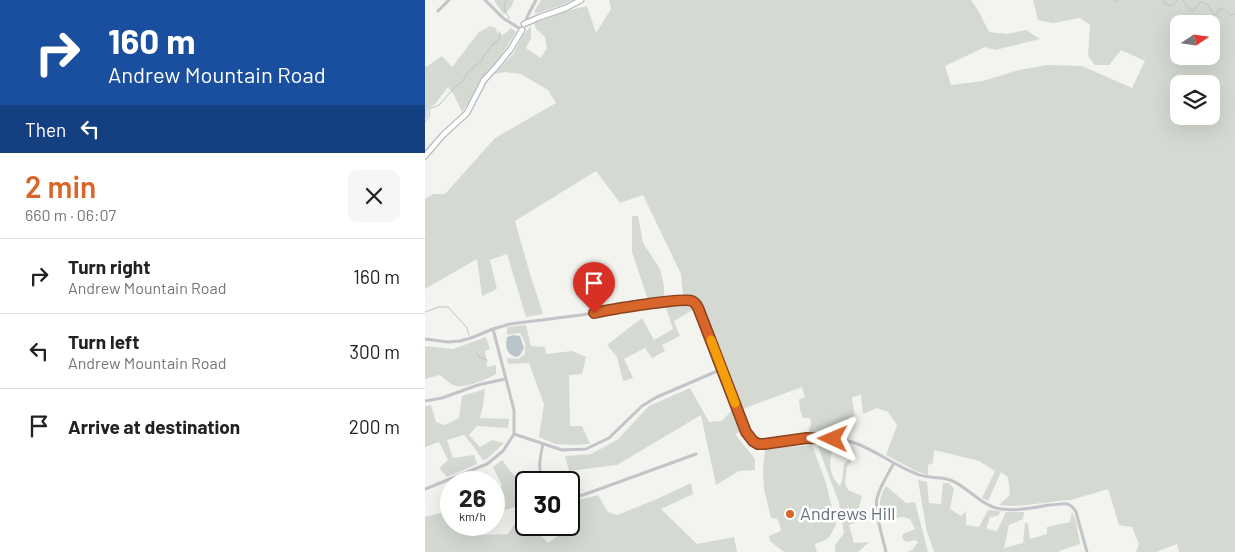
<!DOCTYPE html>
<meta charset="utf-8">
<style>
:root{--surface:#fff;--page:#f6f6f6;--text:#222;--muted:#767676;--line:#e0e0e0;--accent:#d8662b}
body{margin:0;font-family:Barlow,sans-serif;background:var(--page);color:var(--text);height:100vh;display:flex;flex-direction:column;font-size:19px;white-space:nowrap}
*{box-sizing:border-box;margin:0}
p{font-size:16px;color:var(--muted)}
.icon{flex:none;width:28px;height:28px;fill:none;stroke:currentColor;stroke-width:2;stroke-linecap:round;stroke-linejoin:round}
.map{position:relative;flex:1;overflow:hidden}
.details{display:flex;flex-direction:column;background:var(--surface);width:425px}
.details>*{flex:none}
.top-card{background:#1a4fa0;color:#fff;overflow:hidden}
.needle{width:32px;rotate:77deg}
.controls{position:absolute;left:745px;top:15px;display:grid;gap:10px}
.controls a{display:grid;place-items:center;width:50px;height:50px;border-radius:10px;background:var(--surface);box-shadow:0 5px 20px #0002;font-size:25px}
.speed{position:absolute;left:15px;top:471px;display:flex;gap:10px;font-size:25px;font-weight:700;text-align:center}
.speed>*{display:grid;place-content:center;width:65px;height:65px;border-radius:50%;background:var(--surface);box-shadow:0 5px 20px #0002;line-height:1}
.speed small{font-size:12px;font-weight:400}
.speed .limit{border:2px solid #111;border-radius:8px;background:#fff;color:#111}
.pin{position:absolute;display:grid;place-items:center;width:42px;height:42px;color:#fff;margin:-51px -21px;border-radius:50% 50% 50% 0;rotate:-45deg;box-shadow:0 0 5px #0007}
.pin .icon{rotate:45deg}
.me{position:absolute;width:55px;margin:-28px;rotate:271deg;stroke-linejoin:round;filter:drop-shadow(0 0 4px #0008)}
.turn{display:flex;align-items:center;gap:18px;height:105px;padding:0 25px;font-size:22px}
.turn .icon{width:65px;height:65px;stroke-width:2.5}
.turn b{display:block;font-size:35px;line-height:42px}
.then{display:flex;align-items:center;height:48px;padding:0 25px;background:#0003;gap:10px;font-size:19px}
.round{display:grid;place-items:center;flex:none;width:52px;height:52px;border-radius:10px;background:var(--page)}
.overview{display:flex;align-items:center;justify-content:space-between;height:85px;padding:0 25px}
h1{font-size:30px;font-weight:600;line-height:38px;color:var(--accent)}
ul{padding:0;list-style:none}
li{display:flex;align-items:center;gap:15px;height:75px;padding:0 25px;border-top:1px solid var(--line)}
li div{flex:1}
li b{display:block;font-size:19px}
li em{font-style:normal}
main{display:flex;flex:1;min-height:0}
.map>svg:first-child{display:block}
.green{fill:#d4dad1;fill-rule:evenodd}
.water{fill:#bbc4ca}
.lines{fill:none;stroke-linecap:round;stroke-linejoin:round}
.stream{stroke:#bbc4ca;stroke-width:1}
.secondary-casing{stroke:#b4b7bc;stroke-width:7}
.street{stroke:#c2c4c8;stroke-width:3}
.secondary{stroke:#fff;stroke-width:4.5}
.route-casing{stroke:#8c421c;stroke-width:12}
.route{stroke:#d8662b;stroke-width:9}
.slow{stroke:#f59e0b;stroke-width:9}
.poi-dot{fill:#d8662b;stroke:#fff;stroke-width:2}
.labels{text-anchor:middle;stroke-width:5;stroke-linejoin:round;paint-order:stroke}
.poi-label{font-size:18px;fill:#64707f;stroke:#fff;text-anchor:start}
</style>
<main>
<section class="details">
<div class="top-card">
<div class="turn"><svg class="icon" aria-label="right" viewBox="0 0 24 24"><path d="M7 20v-9h11M14 6l5 5-5 5"/></svg><div><b>160 m</b>Andrew Mountain Road</div></div>
<div class="then">Then<svg class="icon" aria-label="left" viewBox="0 0 24 24"><path d="M17 20v-9H6M10 6l-5 5 5 5"/></svg></div>
</div>
<div class="overview"><div><h1>2 min</h1><p>660 m · 06:07</p></div><a class="round"><svg class="icon" aria-label="close" viewBox="0 0 24 24"><path d="M6 6l12 12M18 6L6 18"/></svg></a></div>
<ul>
<li><svg class="icon" aria-label="right" viewBox="0 0 24 24"><path d="M7 20v-9h11M14 6l5 5-5 5"/></svg><div><b>Turn right</b><p>Andrew Mountain Road</p></div><em>160 m</em></li>
<li><svg class="icon" aria-label="left" viewBox="0 0 24 24"><path d="M17 20v-9H6M10 6l-5 5 5 5"/></svg><div><b>Turn left</b><p>Andrew Mountain Road</p></div><em>300 m</em></li>
<li><svg class="icon" aria-label="arrive" viewBox="0 0 24 24"><path d="M6 21V4h12l-3 4 3 4H6"/></svg><div><b>Arrive at destination</b></div><em>200 m</em></li>
</ul>
</section>
<div class="map">
<svg width="810" height="552" viewBox="0 0 810 552">
<rect width="100%" height="100%" fill="#f3f4f0"/>
<path class="green" d="M69,0H89L86,7L79,15Z
M116,0H148L135,6L110,14V10Z
M184,0H546L553,10L564,32L582,34L601,30L615,39L570,50L560,47L520,66L526,85L558,81L594,70L622,65L657,66L707,88L720,61L696,50L684,65H670L663,56L665,25L655,18L628,23L613,20L608,0H810V552H754L752,544L731,552H711L714,544L707,527L694,525L683,489L646,500L634,501L602,505L585,506L574,505L585,495L583,477L576,472L563,501L557,498L570,471L554,461L509,450L508,463L503,465V475L491,471L461,455L472,425L463,412L452,408L438,414L436,395L427,397L430,418L421,432L384,434V428L386,425L385,418H378L375,410L374,399L380,398L377,387L315,410L277,309C272,299 270,297 258,296L256,274L218,195L195,203L171,171L90,221L105,274L118,314L101,317L82,254L65,260L72,289L57,296L52,259L0,289V199L8,194H20L70,138L131,103L123,90L96,74L79,72L70,74L88,54L98,35L106,26V38L101,48L116,58L122,48L120,37L111,29L109,23L138,12L162,6L171,33L186,9ZM754,24H786V56H754ZM754,84H786V116H754Z
M65,26L71,28L72,32L77,35L81,33L86,28L91,32L75,57L57,77L42,105L37,112L29,95L23,87L10,104L2,110L3,116L0,118V66L1,67L17,56L27,67L54,32Z
M207,216H213L218,243L235,269L239,286V299L223,300L207,252Z
M263,303L269,309L249,321L255,336L237,345L240,351L227,358L220,348L199,359L208,378L198,381L192,357L182,345L217,318L229,340L248,329L240,305Z
M101,325L106,346L120,347L121,354L147,351L161,357L157,374L144,375L145,426H157L165,444L148,445L130,444L114,437L119,404L104,363L83,364L82,358L93,359L100,354V343L95,333L82,335V327Z
M61,337L65,349L60,351L62,367L71,365V374C62,379 38,390 28,385C24,383 19,378 15,375L0,379V346L28,349Z
M265,388L284,422L297,421L307,410L315,432L310,434L330,459V470L314,471L291,485L276,415L192,465L144,471L140,456L166,454L192,440L224,406Z
M60,389L58,406L55,418L84,419L83,428L52,426L44,435L55,447L67,440L79,443L62,459L58,460L48,446L39,435L22,440L28,458L49,455L52,464L22,477L14,468L23,460L14,442L0,447V406L6,405L11,422L20,425L34,418L37,396Z
M391,441L409,442C405,460 401,471 415,486L417,480L419,464L428,454L429,458L422,467L420,483L423,490L437,496L434,507L437,520L424,525L429,543L444,542L433,552H410V545L419,533L414,503Z
M387,445L401,483L411,524C405,537 404,540 390,544L392,552H359L345,541L344,536L356,531L354,522L352,519L346,518L339,489L338,470L340,449Z
M77,460L91,478H95L105,472L109,477L106,482H101V499L93,506L69,513V492L77,485L68,467Z
M493,480L502,482L504,503L516,504L518,483H524L529,489L525,509L536,516L541,511V525L554,527L563,510L576,511L573,516L565,517L561,529L572,531L581,512H599L598,519L584,525L579,548L598,543L600,522L603,524L605,539L622,534V527L645,522L647,512L651,521L655,544L634,551V552H509L502,532Z
M266,483L268,494L236,509L272,544L309,537L312,552H0V517L20,512H26V525H53L51,527L53,535L83,534L90,523L101,510V525H108V527L123,543L150,524L146,502L173,495L183,512L192,515L232,499Z
M461,486L481,503L490,502L503,552H482L487,550L493,542L490,540L481,542L477,538L478,534L490,529L485,519L478,517L457,521C454,507 453,499 461,486Z"/>
<path class="water" d="M88,335L95,336L99,348L96,354L92,357C81,355 80,347 82,337Z"/>
<g class="lines">
<path class="stream" d="M81,0C79,7 78,11 84,17V19
M688,0L689,1L691,2L692,0
M739,0L740,4L745,6L749,4L753,0
M758,0L765,10L768,11L775,3L778,2L783,5L789,15L792,14L794,9C801,8 801,12 805,15L810,14
M0,122L5,115L4,113V109L14,105L24,94L29,88L37,82L44,71L56,62L60,54L69,43L72,42L75,37V32
M0,312L14,307H23L42,328L44,335
M52,353L54,357L61,359L62,361"/>
<g class="secondary-casing">
<path id="secondary" d="M99,24L115,17L141,8L156,0
M0,156L18,135L42,113L59,80L72,66L85,50L97,30"/>
</g>
<path class="street" d="M60,0L78,18L97,30L103,15L111,0
M13,11L24,0
M0,339L23,342L35,341L46,338L68,329L85,324L156,315L209,306L265,300L269,302L272,306C284,334 296,363 306,392C311,406 316,427 325,439C329,443 333,444 339,444C369,441 400,432 430,443C452,451 470,466 492,474C503,479 515,476 525,480C542,486 553,503 571,508C588,512 607,508 624,505C630,505 637,503 643,504C647,506 649,508 651,512L662,552
M0,401L17,398L53,385L80,379
M89,434L137,450L161,449L184,438L217,406L232,397L297,369
M118,444C115,457 112,470 119,482
M0,489L62,464L78,451L89,434V410L68,329
M144,497L158,495L271,454
M461,552C458,538 449,512 452,498C455,486 463,474 469,463"/>
<use href="#secondary" class="secondary"/>
</g>
<g class="lines">
<g class="route-casing">
<path id="route" d="M169,313C182,310 259,297 267,301C271,303 273,307 274,310L321,432L328,441L333,444H339L382,438L408,439"/>
</g>
<use href="#route" class="route"/>
<path class="slow" d="M286,340L310,403"/>
</g>
<circle class="poi-dot" cx="365" cy="514" r="5"/>
<g class="labels">
<g class="poi-label">
<text x="375" y="520">Andrews Hill</text>
</g>
</g>
</svg>
<div class="controls">
<a><svg class="needle" viewBox="-14 -14 28 28"><path d="M0-13l5 13h-10z" fill="#e53935"/><path d="M0 13l5-13h-10z" fill="#767676"/></svg></a>
<a><svg class="icon" aria-label="layers" viewBox="0 0 24 24"><path d="M12 4l9 5-9 5-9-5zM3 14l9 5 9-5"/></svg></a>
</div>
<div class="speed"><div>26<small>km/h</small></div><div class="limit">30</div></div>
<div class="pin" style="left:169px;top:313px;background:#d93025"><svg class="icon" aria-label="arrive" viewBox="0 0 24 24"><path d="M6 21V4h12l-3 4 3 4H6"/></svg></div>
<svg class="me" style="left:408px;top:439px" viewBox="-20 -20 40 40"><path d="M0-17L14 15 0 8-14 15z" fill="#d8662b" stroke="#fff" stroke-width="4"/></svg>
</div>
</main>
